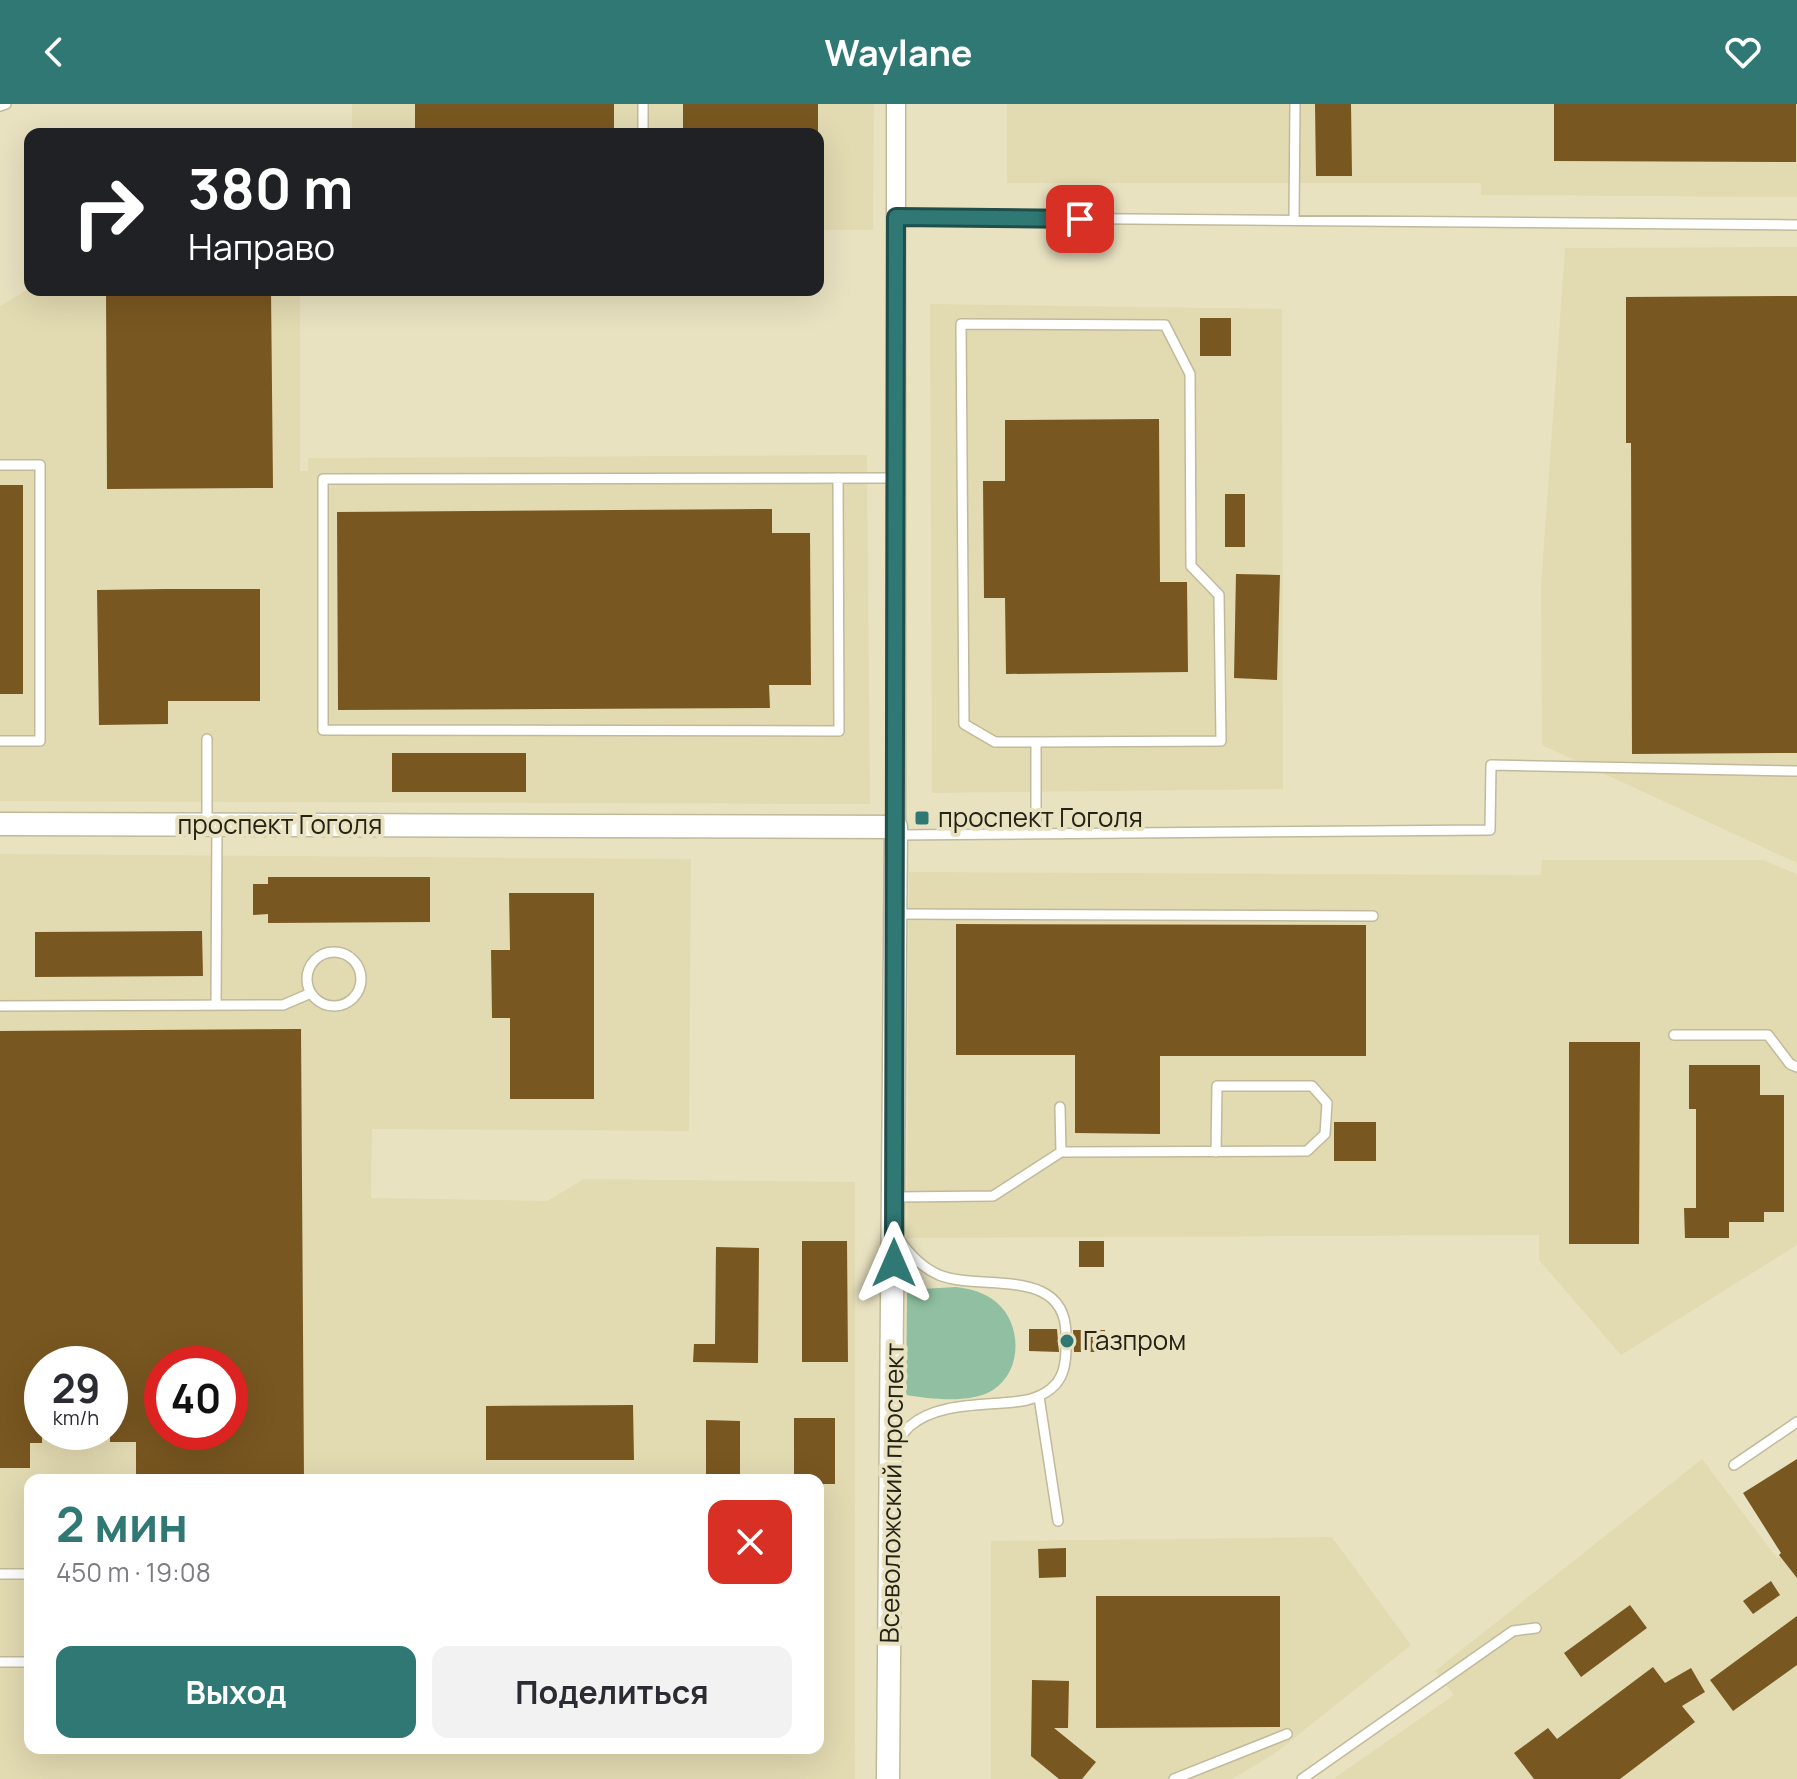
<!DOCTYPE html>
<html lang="ru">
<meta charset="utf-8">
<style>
:root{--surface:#fff;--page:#f2f2f3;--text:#2b2b33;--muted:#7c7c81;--accent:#2f7874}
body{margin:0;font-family:Manrope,sans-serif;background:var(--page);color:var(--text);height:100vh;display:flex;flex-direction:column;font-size:30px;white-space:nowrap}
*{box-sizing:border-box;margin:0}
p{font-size:26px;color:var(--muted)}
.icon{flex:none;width:44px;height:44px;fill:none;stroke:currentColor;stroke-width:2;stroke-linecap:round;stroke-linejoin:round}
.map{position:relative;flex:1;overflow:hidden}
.details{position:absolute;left:24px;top:1370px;width:800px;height:280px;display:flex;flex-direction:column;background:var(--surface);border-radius:16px;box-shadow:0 8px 32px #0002}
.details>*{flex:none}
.banner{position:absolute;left:24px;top:24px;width:800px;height:168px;border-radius:16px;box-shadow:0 8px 32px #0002;background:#202124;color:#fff;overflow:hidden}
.speed{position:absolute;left:24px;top:1242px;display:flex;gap:16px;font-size:40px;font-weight:700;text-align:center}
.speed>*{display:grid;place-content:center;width:104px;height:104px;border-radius:50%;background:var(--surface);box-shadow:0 8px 32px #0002;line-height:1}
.speed small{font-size:20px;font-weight:400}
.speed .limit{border:12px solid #d22;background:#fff;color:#111}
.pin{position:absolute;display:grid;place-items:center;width:68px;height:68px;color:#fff;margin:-34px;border-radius:16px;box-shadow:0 4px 12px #0006}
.me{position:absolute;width:88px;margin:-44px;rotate:0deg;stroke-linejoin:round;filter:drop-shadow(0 0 6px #0008)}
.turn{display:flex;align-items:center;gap:28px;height:168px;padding:0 32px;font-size:36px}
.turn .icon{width:104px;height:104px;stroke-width:2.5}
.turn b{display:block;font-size:56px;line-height:68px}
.round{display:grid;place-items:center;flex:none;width:84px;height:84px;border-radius:16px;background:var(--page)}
.head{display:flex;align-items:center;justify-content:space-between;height:136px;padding:0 32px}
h1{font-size:48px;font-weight:700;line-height:60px;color:var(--accent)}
.cta{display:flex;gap:16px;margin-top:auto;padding:16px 32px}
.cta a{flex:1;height:92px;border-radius:16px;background:var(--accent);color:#fff;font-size:32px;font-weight:700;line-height:92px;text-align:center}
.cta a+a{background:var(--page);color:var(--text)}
header{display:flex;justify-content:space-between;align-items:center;height:104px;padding:0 32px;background:var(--accent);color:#fff;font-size:36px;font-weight:700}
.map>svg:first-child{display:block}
.built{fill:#e2dab1;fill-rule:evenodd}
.green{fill:#90c0a1}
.building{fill:#795720;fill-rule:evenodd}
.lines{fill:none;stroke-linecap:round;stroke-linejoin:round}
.service-casing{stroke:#c0ba9a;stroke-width:12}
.minor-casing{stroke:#c0ba9a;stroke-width:21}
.tertiary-casing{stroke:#c0ba9a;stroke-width:25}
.service{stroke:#fff;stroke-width:9}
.minor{stroke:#fff;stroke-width:18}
.tertiary{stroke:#fff;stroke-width:22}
.route-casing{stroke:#1f4e4b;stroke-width:20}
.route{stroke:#2f7874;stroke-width:14}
.poi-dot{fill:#2f7874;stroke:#e9e2c1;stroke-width:3}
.labels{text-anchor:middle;stroke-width:8;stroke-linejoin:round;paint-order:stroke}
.poi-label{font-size:26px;fill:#242115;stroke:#e9e2c1;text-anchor:start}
.street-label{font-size:26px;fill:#242115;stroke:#e9e2c1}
</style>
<header><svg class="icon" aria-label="back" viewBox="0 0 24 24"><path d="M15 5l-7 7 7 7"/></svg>Waylane<svg class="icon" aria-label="heart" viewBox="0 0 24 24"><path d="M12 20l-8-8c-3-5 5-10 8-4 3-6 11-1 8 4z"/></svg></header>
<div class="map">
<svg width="1797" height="1675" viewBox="0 0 1797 1675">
<rect width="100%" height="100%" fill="#e9e2c1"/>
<path class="built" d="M352,0H874L873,126H818V30H352Z
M1007,0H1797V93L1481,91V79H1007Z
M1797,143V759L1542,641L1541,482L1565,144Z
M30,184V186H300V367H308V354L867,351L870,700L0,697V202Z
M930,200L1282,205L1283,685L932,689Z
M0,750L691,755L689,1027L372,1025L371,1094L547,1097L584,1075L855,1078V1675H0ZM42,1260H110V1328H42ZM162,1260H230V1328H162ZM30,1376H818V1644H30Z
M1542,756H1763L1797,770V1141L1621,1251L1539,1156V1131L907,1134L909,768L1541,771Z
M1702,1355L1777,1454L1797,1437V1675H1333L1454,1591L1435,1567Z
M1332,1433L1411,1541L1274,1650L1232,1675H991V1437Z"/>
<path class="green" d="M956,1183C971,1185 984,1188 996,1198C1022,1219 1023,1267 993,1286C970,1300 932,1295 906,1291L907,1189L922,1185Z"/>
<path class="building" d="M415,0H614V29L415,30Z
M683,0H818V30H683Z
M1315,0H1351L1352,72H1316Z
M1554,0H1796V58L1554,57Z
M106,186H271L273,384L107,385Z
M1797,192V649L1632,650L1631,339H1626V193Z
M1200,214H1231V252H1200Z
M1159,315L1160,478H1187L1188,568L1006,570L1005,494H984L983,377H1005V316Z
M0,381H23V590H0Z
M1225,390H1245V443H1225Z
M772,405V429H810L811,581H769L770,604L338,606L337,408Z
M1236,470L1280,471L1277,576L1234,574Z
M166,485H260V597H168V620L99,621L97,486Z
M392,649H526V688H392Z
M268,773H430V818L268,819V810L253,811V780H268Z
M509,789H594V995H510V914H492L491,846H510Z
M956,820L1366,821V952H1160V1030L1075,1029V951H956Z
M202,827L203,872L35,873V828Z
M301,925L304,1376H136V1338H110V1260H42V1339H30V1364H0V927ZM162,1260H230V1328H162Z
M1569,938H1640L1639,1140H1569Z
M1689,961H1760V991H1784V1108H1764V1118H1729V1134H1685L1684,1104H1696V1005H1689Z
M1334,1018H1376V1057H1334Z
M802,1137H847L848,1258H802Z
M1079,1137H1104V1163H1079Z
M716,1143L759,1144L758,1259L693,1258L694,1240H715Z
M1029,1225H1057L1059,1248L1029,1247Z
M1073,1226H1105V1248H1074Z
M633,1301L634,1356H486V1302Z
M794,1314H835V1380H818V1376H794Z
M706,1316L740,1317V1376H706Z
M1797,1355V1474L1779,1451L1781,1449L1743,1389Z
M1066,1444V1473L1039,1474L1038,1445Z
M1771,1477L1780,1491L1753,1510L1743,1497Z
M1096,1492H1280V1623L1096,1624Z
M1630,1501L1647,1524L1581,1573L1564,1549Z
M1797,1512V1561L1733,1607L1710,1576Z
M1653,1563L1665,1579L1691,1564L1705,1588L1682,1602L1695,1618L1620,1675H1534L1514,1649L1548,1624L1557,1635Z
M1032,1576L1069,1577L1068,1624H1054L1096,1658L1082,1675H1059L1031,1652Z"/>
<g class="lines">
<g class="service-casing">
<path id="service" d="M643,0V30
M0,2L6,0
M896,113L1797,121
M1294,116L1295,0
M0,361H40V637H0
M838,374L839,627L323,626V375L896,374
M1036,638H995L964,620L961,220L1165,221L1190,270L1191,462L1219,491L1221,637L1036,638V728
M207,721V635
M896,731L1490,726L1491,661L1797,667
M896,810L1373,812
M307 875a27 27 0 1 1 54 0a27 27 0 1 1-54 0Z
M216,901L217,721
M0,902L283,901L311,889
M1674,931H1768L1790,960L1797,963
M1060,1003L1061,1048
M895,1093L993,1092L1061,1048L1307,1047L1325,1030L1327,999L1312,982H1217L1216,1048
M1039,1293L1058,1417
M895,1341C900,1335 904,1327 910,1322C940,1296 991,1303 1027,1296C1043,1292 1058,1283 1063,1267C1067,1255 1066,1243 1066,1231C1066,1161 981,1188 939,1171C921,1163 909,1150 899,1135
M1734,1361L1797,1318
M0,1470H30
M0,1558H30
M1174,1675L1287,1630
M1302,1675L1513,1527L1536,1524"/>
</g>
<g class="minor-casing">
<path id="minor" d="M896,0V723"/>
</g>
<g class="tertiary-casing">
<path id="tertiary" d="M0,720L896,723L888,1675"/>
</g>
<use href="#service" class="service"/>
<use href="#minor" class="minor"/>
<use href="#tertiary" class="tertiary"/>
</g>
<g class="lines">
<g class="route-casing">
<path id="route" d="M894,1159L896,113L1080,115"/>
</g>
<use href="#route" class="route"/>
</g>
<g class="poi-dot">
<rect x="914" y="706" width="16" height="16" rx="4"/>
<circle cx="1067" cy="1237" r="8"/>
</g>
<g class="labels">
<g class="poi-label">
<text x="938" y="723">проспект Гоголя</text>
<text x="1083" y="1246">Газпром</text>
</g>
<g class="street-label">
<text x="280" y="730">проспект Гоголя</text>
<text transform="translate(892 1389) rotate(-89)" y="9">Всеволожский проспект</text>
</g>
</g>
</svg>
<div class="speed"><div>29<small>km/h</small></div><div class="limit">40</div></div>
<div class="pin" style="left:1080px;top:115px;background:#d93025"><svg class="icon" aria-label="arrive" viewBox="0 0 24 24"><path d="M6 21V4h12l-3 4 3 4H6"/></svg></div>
<svg class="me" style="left:894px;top:1159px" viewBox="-20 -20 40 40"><path d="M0-17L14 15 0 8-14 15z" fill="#2f7874" stroke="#fff" stroke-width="4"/></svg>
<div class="banner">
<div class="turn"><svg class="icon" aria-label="right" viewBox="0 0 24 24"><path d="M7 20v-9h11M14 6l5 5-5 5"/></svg><div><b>380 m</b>Направо</div></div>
</div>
<section class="details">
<div class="head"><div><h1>2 мин</h1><p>450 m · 19:08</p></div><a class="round" style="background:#d93025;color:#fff"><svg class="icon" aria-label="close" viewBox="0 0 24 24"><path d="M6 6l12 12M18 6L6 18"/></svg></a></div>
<div class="cta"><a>Выход</a><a>Поделиться</a></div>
</section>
</div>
